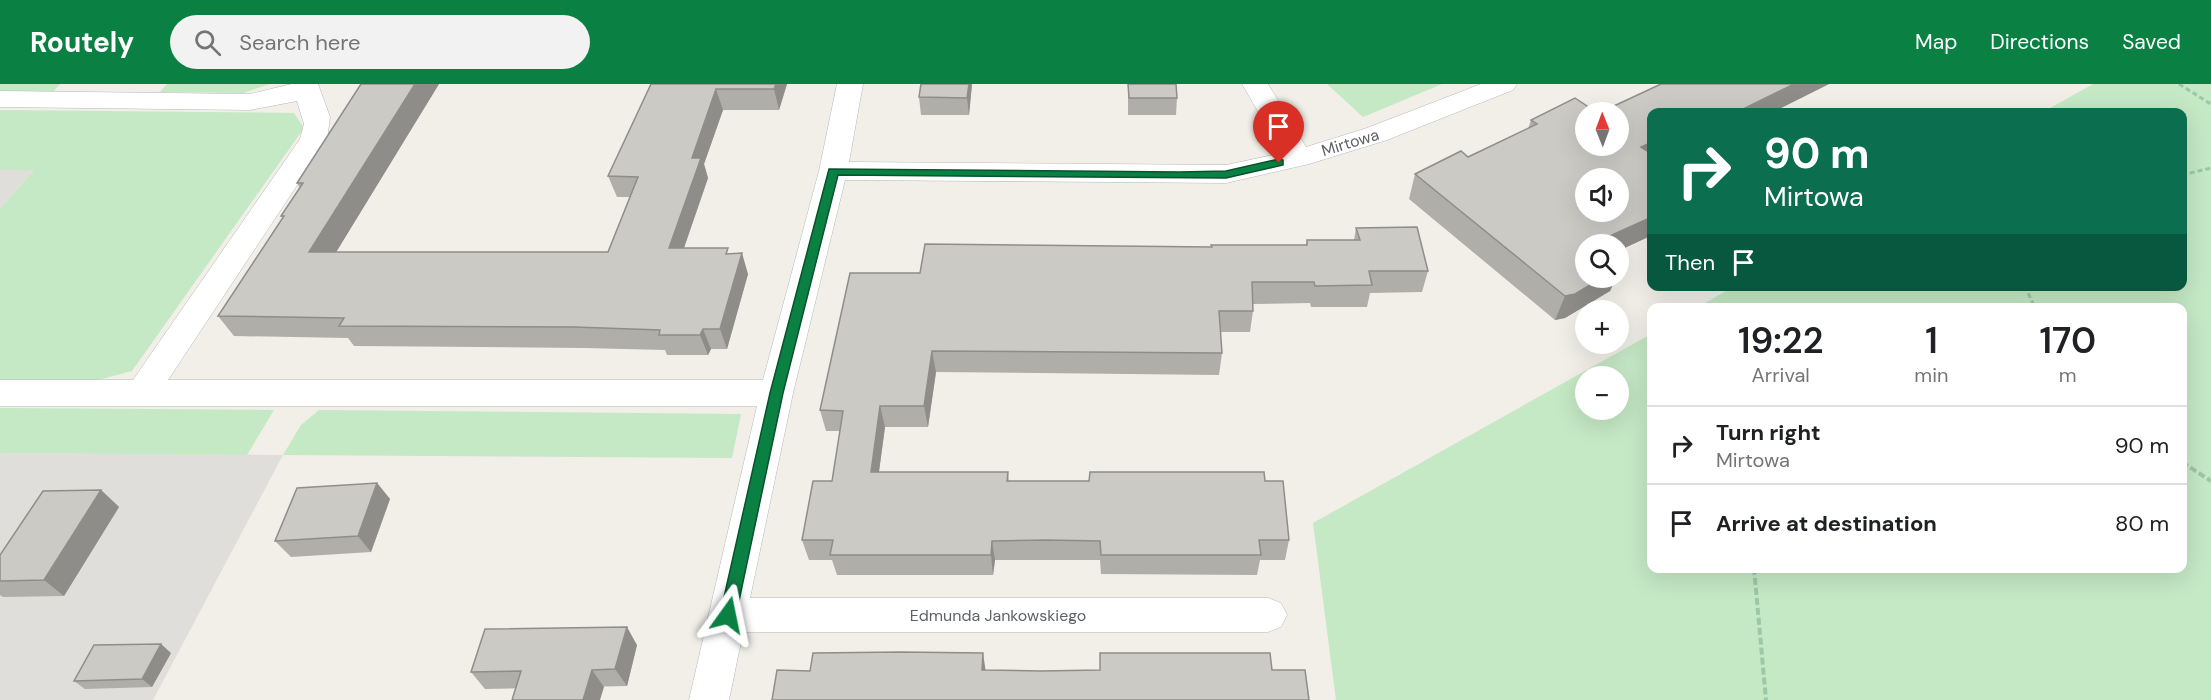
<!DOCTYPE html>
<meta charset="utf-8">
<style>
:root{--surface:#fff;--page:#f2f2f2;--text:#202124;--muted:#757577;--line:#e0e0e0;--accent:#0b8043}
body{margin:0;font-family:"DM Sans",sans-serif;background:var(--page);color:var(--text);height:100vh;display:flex;flex-direction:column;font-size:22px;white-space:nowrap}
*{box-sizing:border-box;margin:0}
p{font-size:20px;color:var(--muted)}
.icon{flex:none;width:33px;height:33px;fill:none;stroke:currentColor;stroke-width:2;stroke-linecap:round;stroke-linejoin:round}
.map{position:relative;flex:1;overflow:hidden}
.details{position:absolute;left:1647px;top:219px;width:540px;height:270px;display:flex;flex-direction:column;background:var(--surface);border-radius:12px;box-shadow:0 6px 24px #0002}
.details>*{flex:none}
.banner{position:absolute;left:1647px;top:24px;width:540px;height:183px;border-radius:12px;box-shadow:0 6px 24px #0002;background:#0b6e4f;color:#fff;overflow:hidden}
.needle{width:39px;rotate:359deg}
.controls{position:absolute;left:1575px;top:18px;display:grid;gap:12px}
.controls a{display:grid;place-items:center;width:54px;height:54px;border-radius:50%;background:var(--surface);box-shadow:0 6px 24px #0002;font-size:30px}
.pin{position:absolute;display:grid;place-items:center;width:51px;height:51px;color:#fff;margin:-62px -26px;border-radius:50% 50% 50% 0;rotate:-45deg;box-shadow:0 0 6px #0007}
.pin .icon{rotate:45deg}
.me{position:absolute;width:66px;margin:-33px;rotate:12deg;stroke-linejoin:round;filter:drop-shadow(0 0 4px #0008)}
.turn{display:flex;align-items:center;gap:21px;height:126px;padding:0 18px;font-size:27px}
.turn .icon{width:78px;height:78px;stroke-width:2.5}
.turn b{display:block;font-size:42px;line-height:51px}
.then{display:flex;align-items:center;height:57px;padding:0 18px;background:#0003;gap:12px;font-size:22px}
.eta{display:flex;justify-content:space-evenly;align-items:center;height:102px;text-align:center}
.eta b{font-size:36px;font-weight:600;line-height:42px}
ul{padding:0;list-style:none}
li{display:flex;align-items:center;gap:18px;height:78px;padding:0 18px;border-top:2px solid var(--line)}
li div{flex:1}
li b{display:block;font-size:22px}
li em{font-style:normal}
header{display:flex;align-items:center;gap:36px;box-sizing:border-box;height:84px;padding:0 30px;background:var(--accent);color:#fff}
header strong{font-size:28px}
nav{display:flex;gap:33px;margin-inline-start:auto;font-size:21px}
.search{width:420px;height:54px;background:var(--page);display:flex;align-items:center;gap:15px;box-sizing:border-box;padding:0 21px;border-radius:33px;color:var(--muted);font-size:22px}
.map>svg:first-child{display:block}
.industrial{fill:#e0deda}
.green{fill:#c5e8c5;fill-rule:evenodd}
.lines{fill:none;stroke-linecap:round;stroke-linejoin:round}
.minor-casing{stroke:#b5b8bc;stroke-width:1}
.path-far1{stroke:#9cc7a9;stroke-width:3;stroke-dasharray:5 3;stroke-linecap:butt}
.path{stroke:#9cc7a9;stroke-width:4;stroke-dasharray:7 3;stroke-linecap:butt}
.minor{fill:#fff;fill-rule:evenodd}
.wall{fill:#afaea9}
.shaded-wall{fill:#8f8d8a}
.building{fill:#cccac5;stroke:#8f8d8a;stroke-width:1.5;fill-rule:evenodd}
.route{fill:#0b8043;stroke:#07532c;stroke-width:1.5}
.labels{text-anchor:middle;stroke-width:4.5;stroke-linejoin:round;paint-order:stroke}
.street-label{font-size:16px;fill:#5f6368;stroke:#fff}
</style>
<header>
<strong>Routely</strong>
<div class="search"><svg class="icon" aria-label="search" viewBox="0 0 24 24"><circle cx="10" cy="10" r="6"/><path d="M15 15l6 6"/></svg>Search here</div>
<nav><a>Map</a><a>Directions</a><a>Saved</a></nav>
</header>
<div class="map">
<svg width="2211" height="616" viewBox="0 0 2211 616">
<rect width="100%" height="100%" fill="#f1efe8"/>
<path class="industrial" d="M0,86H34L0,125Z
M0,369L283,371L153,616H0Z"/>
<path class="green" d="M0,0H60L54,7H0Z
M167,0H270L243,9L160,8Z
M1327,0H1442L1363,33Z
M2093,0H2211V616H1336L1313,439L1651,250L1652,484H2182V224L1698,223L1735,202H2182V28H2043ZM1618,292V326H1586V292Z
M0,26L294,29L304,44L132,287L90,298L0,297V125L34,86H0Z
M0,324L274,326L247,371L0,369Z
M319,326L741,330L732,374L283,371L301,341Z"/>
<g class="lines">
<g class="minor-casing">
<path id="minor" d="M292,0H318L330,33L327,56L168,296H763L819,87L837,0H863L849,78L1226,81L1282,69L1242,0H1268L1306,63L1367,44L1481,0H1517L1513,6L1387,56L1309,80L1226,99L845,96L793,309L750,514H1268L1281,519L1287,531L1281,543L1268,548H743L729,616H689L757,322H0V296H133L300,55L304,40L297,17L250,26L0,23V7L250,10Z"/>
</g>
<path class="path-far1" d="M2179,0L2211,20
M2182,91L2211,84
M2025,202L2035,224"/>
<path class="path" d="M2182,378L2211,397
M1754,484L1766,616"/>
<use href="#minor" class="minor"/>
</g>
<path class="wall" d="M439,0L336,168H608L630,113H617L608,92L651,0H787L779,26H723L704,80L708,94L684,164L729,170L748,190L727,265H711L708,271H667L665,266L584,264L354,262L348,254L234,252L218,232L283,134L281,132L300,104L297,99Z
M921,0H972L969,31H921L919,13Z
M1128,0H1176L1177,14L1176,31H1128Z
M1661,0H1829L1773,28H1652V158L1646,154L1618,167V160L1586,194H1616L1610,207L1565,234L1555,236L1409,115L1415,90L1468,73L1528,45L1531,36L1586,62Z
M1356,144L1428,187L1422,208L1370,209L1367,223H1311L1310,219L1253,220V227L1250,248H1220L1222,269L1219,291L936,288L928,343H885L879,388H1008L1009,397H1265L1289,456L1285,476H1260L1257,491L1101,490L1100,476H995L993,491H837L832,476H809L802,456L832,397L840,347H826L820,326L920,189L1211,163L1306,161L1307,156H1354Z
M377,399L390,415L371,468L291,473L275,457Z
M101,406L119,423L64,512L3,513L0,511V471Z
M637,561L627,602L485,605L471,588Z
M171,569L152,603L85,605L74,597Z"/>
<path class="shaded-wall" d="M415,0H439L324,188L309,168Z
M776,0H787L779,26L774,5Z
M969,0H972L969,31L967,14Z
M1794,0H1829L1773,28H1737Z
M716,5L723,26L704,80L708,94L677,184L669,164L692,74Z
M1652,58V77L1641,63Z
M1652,133V143L1646,154L1618,167V160H1591Z
M742,169L748,190L727,265L720,245Z
M1602,194H1616L1610,207L1565,234L1555,236L1565,212Z
M703,245L711,265L708,271L700,251Z
M932,267L936,288L928,343L924,322Z
M880,322L885,343L876,409L871,388Z
M377,399L390,415L371,468L358,452Z
M101,406L119,423L64,512L44,496Z
M992,457L995,476L993,491L991,471Z
M627,543L637,561L627,602L615,585Z
M161,560L171,569L152,603L142,595Z
M983,569L986,589L982,586Z
M592,586L604,603L600,616H583Z"/>
<path class="building" d="M361,0H415L309,168H608L638,93L608,92L651,0H776L774,5H716L692,74H701L669,164H728L726,170L742,169L720,245H703L700,251H659L660,246L574,243L339,242L344,234L218,232L284,132H281L303,99H297Z
M921,0H969L967,14L919,13Z
M1128,0H1176L1177,14H1129Z
M1661,0H1794L1737,28H1652V58L1641,63L1652,70V133L1592,160H1586V194H1602L1575,210L1565,212L1415,90L1461,67L1468,73L1537,40L1531,36L1575,14L1596,28H1586V62H1618V28H1601ZM1586,94H1618V128H1586Z
M1417,143L1428,187H1369L1372,201L1315,202L1314,198H1252L1253,227H1219L1222,269L932,267L924,322H880L871,388H1008L1007,397H1089L1090,388H1264L1265,397H1283L1289,456H1259L1261,471H1101L1100,457L1047,456L992,457L991,471H830L833,456H802L813,397H832L843,327L820,326L850,189H920L925,160L1212,163L1211,161H1307V156H1360L1356,144Z
M377,399L358,452L275,457L297,404Z
M101,406L44,496L0,497V471L43,407Z
M627,543L615,585L592,586L583,616H512L521,587L471,588L485,545Z
M161,560L142,595L74,597L94,561Z
M901,568L983,569L982,586L1040,587L1100,586V569H1270L1272,586H1305L1309,616H772L777,586L810,587L813,569Z"/>
<path class="route" d="M1279,75L1283,76V81L1226,94L838,91L783,309L736,531L733,536L728,538L722,536L720,531L770,309L829,85L1179,88L1226,87Z"/>
<g class="labels">
<g class="street-label">
<text transform="translate(1350 58) rotate(-17)" y="6">Mirtowa</text>
<text x="998" y="537">Edmunda Jankowskiego</text>
</g>
</g>
</svg>
<div class="controls">
<a><svg class="needle" viewBox="-14 -14 28 28"><path d="M0-13l5 13h-10z" fill="#e53935"/><path d="M0 13l5-13h-10z" fill="#757577"/></svg></a>
<a><svg class="icon" aria-label="sound" viewBox="0 0 24 24"><path d="M4 9h4l5-4v14l-5-4H4zM17 9q2 3 0 6"/></svg></a>
<a><svg class="icon" aria-label="search" viewBox="0 0 24 24"><circle cx="10" cy="10" r="6"/><path d="M15 15l6 6"/></svg></a>
<a>+</a>
<a>−</a>
</div>
<div class="pin" style="left:1279px;top:79px;background:#d93025"><svg class="icon" aria-label="arrive" viewBox="0 0 24 24"><path d="M6 21V4h12l-3 4 3 4H6"/></svg></div>
<svg class="me" style="left:728px;top:531px" viewBox="-20 -20 40 40"><path d="M0-17L14 15 0 8-14 15z" fill="#0b8043" stroke="#fff" stroke-width="4"/></svg>
<div class="banner">
<div class="turn"><svg class="icon" aria-label="right" viewBox="0 0 24 24"><path d="M7 20v-9h11M14 6l5 5-5 5"/></svg><div><b>90 m</b>Mirtowa</div></div>
<div class="then">Then<svg class="icon" aria-label="arrive" viewBox="0 0 24 24"><path d="M6 21V4h12l-3 4 3 4H6"/></svg></div>
</div>
<section class="details">
<div class="eta">
<div><b>19:22</b><p>Arrival</p></div>
<div><b>1</b><p>min</p></div>
<div><b>170</b><p>m</p></div>
</div>
<ul>
<li><svg class="icon" aria-label="right" viewBox="0 0 24 24"><path d="M7 20v-9h11M14 6l5 5-5 5"/></svg><div><b>Turn right</b><p>Mirtowa</p></div><em>90 m</em></li>
<li><svg class="icon" aria-label="arrive" viewBox="0 0 24 24"><path d="M6 21V4h12l-3 4 3 4H6"/></svg><div><b>Arrive at destination</b></div><em>80 m</em></li>
</ul>
</section>
</div>
